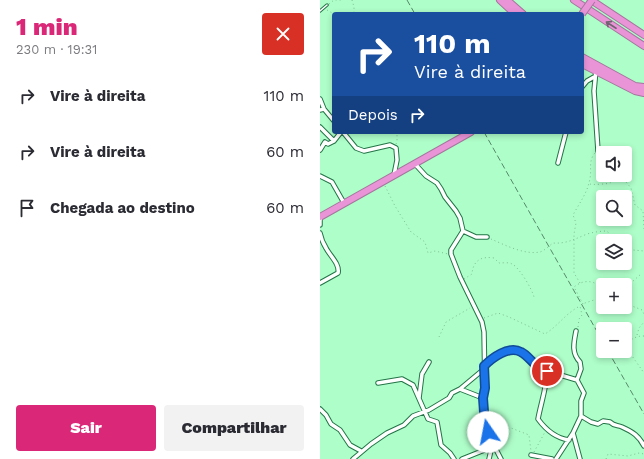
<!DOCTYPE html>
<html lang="pt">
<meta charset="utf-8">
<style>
:root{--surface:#fff;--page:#f2f2f3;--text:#2b2b33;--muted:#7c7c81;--accent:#db2777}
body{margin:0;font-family:"Work Sans",sans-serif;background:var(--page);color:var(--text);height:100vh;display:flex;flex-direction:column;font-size:15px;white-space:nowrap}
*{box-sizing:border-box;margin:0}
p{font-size:13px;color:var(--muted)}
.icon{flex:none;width:22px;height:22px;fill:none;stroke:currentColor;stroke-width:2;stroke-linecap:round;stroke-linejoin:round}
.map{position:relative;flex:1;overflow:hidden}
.side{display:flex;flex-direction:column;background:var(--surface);width:320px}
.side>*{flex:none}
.top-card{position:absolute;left:12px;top:12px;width:252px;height:122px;border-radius:4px;box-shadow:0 2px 6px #0003;background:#1a4fa0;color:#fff;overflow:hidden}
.controls{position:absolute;left:276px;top:146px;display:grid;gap:8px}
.controls a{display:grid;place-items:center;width:36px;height:36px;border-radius:4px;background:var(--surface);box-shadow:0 2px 6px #0003;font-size:20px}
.pin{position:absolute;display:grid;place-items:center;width:34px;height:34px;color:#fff;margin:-17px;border:2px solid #fff;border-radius:50%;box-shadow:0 1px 4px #0007}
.me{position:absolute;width:44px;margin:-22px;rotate:348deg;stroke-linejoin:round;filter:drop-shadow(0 0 3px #0008)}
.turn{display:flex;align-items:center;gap:14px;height:84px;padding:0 16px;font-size:18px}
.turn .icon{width:52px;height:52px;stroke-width:2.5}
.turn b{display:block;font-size:28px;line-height:34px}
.then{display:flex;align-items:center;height:38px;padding:0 16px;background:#0003;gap:8px;font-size:15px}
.round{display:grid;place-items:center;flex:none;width:42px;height:42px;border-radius:4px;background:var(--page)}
.summary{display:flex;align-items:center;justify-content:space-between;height:68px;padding:0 16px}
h1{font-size:24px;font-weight:800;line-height:30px;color:var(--accent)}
.action{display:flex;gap:8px;margin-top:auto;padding:8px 16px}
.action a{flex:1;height:46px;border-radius:4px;background:var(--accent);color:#fff;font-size:16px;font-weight:800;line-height:46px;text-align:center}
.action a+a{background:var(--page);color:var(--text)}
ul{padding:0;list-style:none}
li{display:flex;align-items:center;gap:12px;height:56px;padding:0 16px}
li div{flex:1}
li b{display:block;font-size:15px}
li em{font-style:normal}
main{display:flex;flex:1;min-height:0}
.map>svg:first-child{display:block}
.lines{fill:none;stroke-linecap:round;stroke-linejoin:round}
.lane-casing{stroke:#237447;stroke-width:3.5}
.street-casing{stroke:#237447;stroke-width:5.5}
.highway-casing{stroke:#a3779c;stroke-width:8}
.path{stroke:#7ebe94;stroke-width:1;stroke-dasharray:1 3;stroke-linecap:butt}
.lane{stroke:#fff;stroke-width:1.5}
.street{stroke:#fff;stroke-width:3.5}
.highway{stroke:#ea94d8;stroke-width:6}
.rail{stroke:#568968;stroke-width:1;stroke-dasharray:6 3;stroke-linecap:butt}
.highway-bridge-casing{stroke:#a3779c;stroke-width:8;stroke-linecap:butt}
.highway-bridge{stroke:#ea94d8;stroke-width:6}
.oneway{stroke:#716271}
.route-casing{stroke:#114b97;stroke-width:10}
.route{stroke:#1a73e8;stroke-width:7}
</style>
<main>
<section class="side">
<div class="summary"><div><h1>1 min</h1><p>230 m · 19:31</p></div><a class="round" style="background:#d93025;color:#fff"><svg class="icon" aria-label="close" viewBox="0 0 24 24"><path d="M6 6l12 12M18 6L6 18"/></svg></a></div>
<ul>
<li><svg class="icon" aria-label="right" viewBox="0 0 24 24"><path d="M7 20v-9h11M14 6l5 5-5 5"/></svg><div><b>Vire à direita</b></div><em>110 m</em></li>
<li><svg class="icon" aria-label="right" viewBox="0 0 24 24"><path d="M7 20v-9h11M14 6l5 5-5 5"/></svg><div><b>Vire à direita</b></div><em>60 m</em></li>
<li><svg class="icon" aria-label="arrive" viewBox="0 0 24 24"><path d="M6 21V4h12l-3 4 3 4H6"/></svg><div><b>Chegada ao destino</b></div><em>60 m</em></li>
</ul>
<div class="action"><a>Sair</a><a>Compartilhar</a></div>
</section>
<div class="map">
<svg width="324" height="459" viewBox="0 0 324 459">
<rect width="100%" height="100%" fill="#aefec9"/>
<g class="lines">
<g class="lane-casing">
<path id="lane" d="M0,11L7,5"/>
</g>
<g class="street-casing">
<path id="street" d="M276,70L274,91L278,151
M262,87L267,81L274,77
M0,99L4,109L0,110
M4,109L14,121
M0,127L14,141L8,144L5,142L0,150
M23,132L36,148L44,151L70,145L76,148L77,160L74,175
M14,141L21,132
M238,163L246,132
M95,164L106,176L117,183L121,189L125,197L136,211L140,218L143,231L131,250V254L140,277L162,322L164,332L165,389L163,398L164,412L169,436L181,459
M0,176L12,182L24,203
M0,225V217
M143,231L156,237H167
M0,233C1,238 3,243 6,248C10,256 20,264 18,273L0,283
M256,331C254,342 251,353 260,362L261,369L257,380L264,393L261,401V416L271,422L278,424L283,421L290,422C294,426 297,425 302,427C313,432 319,436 324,446
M164,366C172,358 189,345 201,352C207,355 211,361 216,365C219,367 223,369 227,371C227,386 221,403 218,419C226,430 235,438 249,440
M227,371L257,380
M58,383L82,379L93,385L108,419L117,422L121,445L130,453L134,459
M140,389L164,369
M99,398L102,374L109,362
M0,409L6,415L11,424L20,430L30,445L41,451
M211,455L232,459
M33,459L51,444L67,433L84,425L93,416L109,410L129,398L132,393L140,389L163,398
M142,459L172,447
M169,459L172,446
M236,459L253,433
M260,459L253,433L261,416"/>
</g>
<g class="highway-casing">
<path id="highway" d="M180,0L195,14
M187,0L203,14
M254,0L324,46
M271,0L324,35
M262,57L315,86L324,87
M262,64L315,91L324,93
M0,217L151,132"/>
</g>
<path class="path" d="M32,0L34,7V14
M9,4L14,0H22
M7,10L14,14
M13,53L14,51
M76,144L77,142V135L79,132
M270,184C272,185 287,184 290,183C292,182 296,179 298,177L306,182L311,188L315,205L323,211L324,229
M65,186L75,206L91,232L105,242L108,253L115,251L128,254
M171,239C185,245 204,255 220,252C224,251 229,246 233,243C246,244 255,239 267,234C274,232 281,231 287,231L295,241
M305,250L310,246L313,250L324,251
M144,279L152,274C153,260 162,256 174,258L179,263C183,263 189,262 192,264C199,267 212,289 214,297
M260,283L254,273V234L256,223L253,215C260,202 268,192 270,178C272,169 268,161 275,153
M303,285H310L312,282L321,274
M282,295L283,289
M263,304L254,287C264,279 274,280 283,289
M301,307L307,311L312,306L322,310L324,314
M164,318L178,313L189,317L225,334C238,326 246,313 260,306
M258,327L259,319L262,315L260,306L262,304L283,297
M317,335L319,328L324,322
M324,336C315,336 311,339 305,346L324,373
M119,337L126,322L150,308
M172,431L191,428L209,435L211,451
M214,452L225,432
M286,459L288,454L308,456L319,453L324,454"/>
<use href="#lane" class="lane"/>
<use href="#street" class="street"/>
<use href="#highway" class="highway"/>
<path class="rail" d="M87,0L95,14
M164,132L283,342
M288,351L324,414"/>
<g class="highway-bridge-casing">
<path id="highway-bridge" d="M262,14L272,0"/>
</g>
<use href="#highway-bridge" class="highway-bridge"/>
</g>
<defs><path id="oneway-shaft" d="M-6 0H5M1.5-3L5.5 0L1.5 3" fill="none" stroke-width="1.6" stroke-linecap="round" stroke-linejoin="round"/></defs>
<use class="oneway" href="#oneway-shaft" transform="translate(291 25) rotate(-147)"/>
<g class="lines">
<g class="route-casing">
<path id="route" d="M168,432L164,412L163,398L165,388L164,366C172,358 189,345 201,352C207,355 211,361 216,365C219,367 223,369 227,371"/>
</g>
<use href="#route" class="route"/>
</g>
</svg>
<div class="controls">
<a><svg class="icon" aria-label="sound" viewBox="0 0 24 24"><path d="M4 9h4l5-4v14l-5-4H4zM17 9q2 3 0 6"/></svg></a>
<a><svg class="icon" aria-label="search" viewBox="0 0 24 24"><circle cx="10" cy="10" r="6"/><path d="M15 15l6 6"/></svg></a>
<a><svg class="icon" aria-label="layers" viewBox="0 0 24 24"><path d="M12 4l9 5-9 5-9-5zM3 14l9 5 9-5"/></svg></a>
<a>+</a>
<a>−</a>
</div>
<div class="pin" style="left:227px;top:371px;background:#d93025"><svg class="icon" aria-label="arrive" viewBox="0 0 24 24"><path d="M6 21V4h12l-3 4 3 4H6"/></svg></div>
<svg class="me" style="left:168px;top:432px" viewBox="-20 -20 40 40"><circle r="19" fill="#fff"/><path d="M0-13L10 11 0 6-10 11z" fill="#1a73e8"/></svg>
<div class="top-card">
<div class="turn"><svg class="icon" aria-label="right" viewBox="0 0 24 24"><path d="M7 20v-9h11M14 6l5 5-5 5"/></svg><div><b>110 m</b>Vire à direita</div></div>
<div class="then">Depois<svg class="icon" aria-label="right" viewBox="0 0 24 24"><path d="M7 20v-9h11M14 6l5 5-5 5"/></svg></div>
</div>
</div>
</main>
